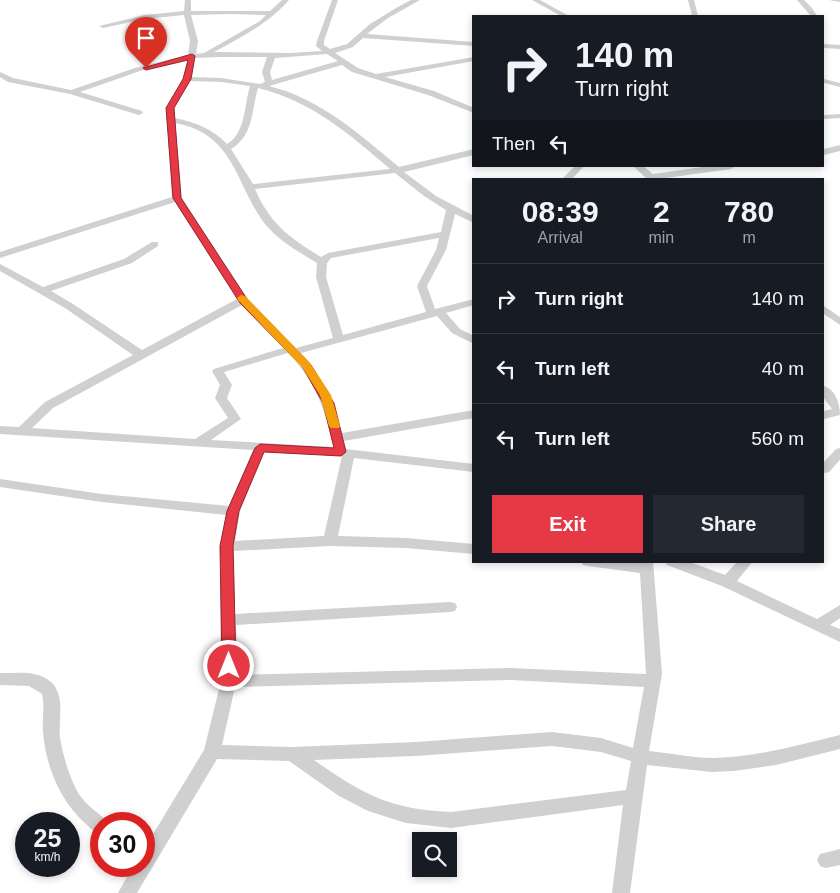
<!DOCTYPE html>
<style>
:root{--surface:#171b24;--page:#242831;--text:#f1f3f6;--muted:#9ea1a6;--line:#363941;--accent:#e63946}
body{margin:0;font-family:Arial,sans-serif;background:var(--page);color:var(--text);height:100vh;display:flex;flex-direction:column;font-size:19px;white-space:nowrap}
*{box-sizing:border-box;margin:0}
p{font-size:16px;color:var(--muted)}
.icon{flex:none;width:28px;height:28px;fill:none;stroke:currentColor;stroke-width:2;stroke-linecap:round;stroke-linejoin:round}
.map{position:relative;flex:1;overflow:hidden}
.drawer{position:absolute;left:472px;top:178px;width:352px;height:385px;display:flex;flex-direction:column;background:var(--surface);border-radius:0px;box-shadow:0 2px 8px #0003}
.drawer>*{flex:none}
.guide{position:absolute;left:472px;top:15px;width:352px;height:152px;border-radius:0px;box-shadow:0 2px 8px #0003;background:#171b24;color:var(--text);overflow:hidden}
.tools{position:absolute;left:412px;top:832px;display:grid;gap:10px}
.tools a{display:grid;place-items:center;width:45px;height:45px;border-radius:0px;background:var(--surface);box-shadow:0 2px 8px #0003;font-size:25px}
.speed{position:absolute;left:15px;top:812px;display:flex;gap:10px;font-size:25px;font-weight:700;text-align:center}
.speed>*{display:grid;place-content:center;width:65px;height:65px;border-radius:50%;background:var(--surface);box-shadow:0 2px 8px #0003;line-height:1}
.speed small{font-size:12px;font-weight:400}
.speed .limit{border:8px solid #d22;background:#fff;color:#111}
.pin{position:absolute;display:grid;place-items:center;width:42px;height:42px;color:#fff;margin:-51px -21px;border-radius:50% 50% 50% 0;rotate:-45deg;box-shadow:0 0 5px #0007}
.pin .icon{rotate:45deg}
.me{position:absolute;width:55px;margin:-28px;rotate:0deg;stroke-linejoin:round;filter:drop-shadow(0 0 4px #0008)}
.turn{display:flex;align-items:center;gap:18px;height:105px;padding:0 20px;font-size:22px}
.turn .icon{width:65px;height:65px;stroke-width:2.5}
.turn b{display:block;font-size:35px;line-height:42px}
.then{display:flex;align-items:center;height:48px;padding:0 20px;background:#0003;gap:10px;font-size:19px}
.eta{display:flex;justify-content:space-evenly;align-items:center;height:85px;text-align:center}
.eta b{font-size:30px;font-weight:800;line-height:35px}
.action{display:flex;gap:10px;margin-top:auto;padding:10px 20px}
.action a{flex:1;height:58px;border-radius:0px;background:var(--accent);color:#fff;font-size:20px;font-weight:800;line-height:58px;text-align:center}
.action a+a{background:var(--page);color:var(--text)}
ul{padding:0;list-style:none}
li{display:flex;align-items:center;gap:15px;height:70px;padding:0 20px;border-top:1px solid var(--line)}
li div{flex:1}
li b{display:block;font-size:19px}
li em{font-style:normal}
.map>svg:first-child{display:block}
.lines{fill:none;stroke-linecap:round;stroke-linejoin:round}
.street{fill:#d0d0d0;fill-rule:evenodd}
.route{fill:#e63946;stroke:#96252e}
.slow{fill:#f59e0b}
</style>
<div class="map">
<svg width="840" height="893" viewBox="0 0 840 893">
<rect width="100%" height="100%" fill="#fff"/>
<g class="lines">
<path class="street" d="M185,0H191V11H270L282,0H289C269,23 242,37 214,52L291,53L322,51L316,46L317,41L332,0H338L324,41V45L330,49L347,44L370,24L396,8L411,0H420L388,18L367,34L474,42V46L363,38L353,47L335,53L358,68L376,74L474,57V61L385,77L434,91L474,108V113L428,95L352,72L342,65L269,86C321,99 359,134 399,167L474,149V155L404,172L436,196L474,216V223L455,214L446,250L427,286L435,309L474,299V305L446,313L460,329L474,336V344L452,333L437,316L301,353C323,376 334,403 342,433L474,410V418L344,441L346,449L474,464V472L354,458L338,536L406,538L474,544V554L406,548L330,546L234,551L235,614L450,602L455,603L457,607L455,611L450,612L236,625L237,675L511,668L646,674L640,573L588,566L583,565L581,561L639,563V561H653L662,674L649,751C670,753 693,758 714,758C757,757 799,745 840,735V749L776,765L734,771L712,772L647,765L630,893H612L623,805L451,828L406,823L368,811L339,796L289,761L217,759L137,893H118L133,866H144V849L204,750L221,681L220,546L226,515L102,502L0,487V479L102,494L229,506L253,450L0,434V426L19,427L45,402L133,355L65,308L0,271V264L43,287L124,259L152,242H158V246L132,263L51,291L73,304L142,350L237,299L175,202L0,258V252L172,197L166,108L183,79L188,59L140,71L80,92L142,111L143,113L139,115L70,94L8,82L0,77V72L13,78L71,90L135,68L188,55L190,41L184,15L145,19L103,28L99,26L145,15L184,11ZM231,14L266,15L260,21L204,53L196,54L198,41L191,15ZM327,54L338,61L272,80L270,72L275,58ZM221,57H267L262,72L265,82L260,84L221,78L192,77L195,58ZM190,81L221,82L250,86C244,105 246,133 227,144C213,129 195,122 175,118L174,108ZM258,88C313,102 348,133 390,169L253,184L231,149C254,135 251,111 258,88ZM175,123C235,134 235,184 265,224C279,241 299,252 317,263L316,277L333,338L296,348L247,298L182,198ZM395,173L424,196L446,210L441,232L328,253L321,257C290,238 270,224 255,189ZM439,238L436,250L417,286L426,312L343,335L326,277L327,263L331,258ZM242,305L283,348L214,369L212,371L220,385L215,398L228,418L195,439L32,428L53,408ZM288,353C317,383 324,409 334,447L211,440L241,419L227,398L232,385L224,372ZM265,451L342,456L324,536L235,541L240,511ZM511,680L644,687L633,748L601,738L552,732L416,742L292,747L222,745L235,687ZM552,746L601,752L631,761L626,790L451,812C389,809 364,795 314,760L416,756Z
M532,0H540L569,16H561Z
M688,0H694L698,16H692Z
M797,0H804L812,8L817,16H811Z
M829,0H840V2Z
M824,44L840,45V49L824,48Z
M824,79L840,83V87L824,83Z
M840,114V118L824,119V115Z
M840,145V151L824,155V149Z
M575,166H584L572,179H562Z
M633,166H643L653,174L710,166H735L731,169L659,179H647Z
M824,306L840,317V325L824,314Z
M824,386C836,390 840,404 840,415L824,419V411L832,409L824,398Z
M840,448V460L829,472L824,473V462L836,449Z
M665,561H687L725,575L738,561H753L737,581L817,619L840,605V618L830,625L840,629V642L722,586L667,565Z
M0,673C17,673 38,670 51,682C66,696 58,720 60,738C63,755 68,773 76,789C82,802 96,811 107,821L108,824H101V835C95,833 91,829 86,824C60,801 46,767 43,732C42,719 45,706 42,694L29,686L0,685Z
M840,849V865L826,868L820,866L817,860L820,854Z"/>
</g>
<path class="route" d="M192,54L195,56L191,79L174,108L181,198L247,299L311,365L334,403L346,452L341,456L264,452L239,511L233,546L236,666L234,670L229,671L224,670L222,666L220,546L227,511L255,448L260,444L334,448L323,403L302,366L240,303L173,198L166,108L183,79L188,60L146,70L143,68Z"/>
<path class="slow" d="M241,295L245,296L310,363L331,395L340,426L339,428H331L329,426L320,395L302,367L238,300L237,298Z"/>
</svg>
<div class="tools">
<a><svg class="icon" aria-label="search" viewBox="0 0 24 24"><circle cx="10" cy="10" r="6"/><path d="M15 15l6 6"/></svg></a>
</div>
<div class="speed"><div>25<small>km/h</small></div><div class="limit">30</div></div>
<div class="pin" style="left:146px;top:68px;background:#d93025"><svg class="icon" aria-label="arrive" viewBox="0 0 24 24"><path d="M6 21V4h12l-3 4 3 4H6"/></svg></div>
<svg class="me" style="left:229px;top:666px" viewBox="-20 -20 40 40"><circle r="17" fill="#e63946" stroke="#fff" stroke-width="3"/><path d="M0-11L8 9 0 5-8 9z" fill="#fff"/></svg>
<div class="guide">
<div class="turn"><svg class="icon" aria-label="right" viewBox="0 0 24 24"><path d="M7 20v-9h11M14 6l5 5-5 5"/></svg><div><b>140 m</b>Turn right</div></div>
<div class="then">Then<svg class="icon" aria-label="left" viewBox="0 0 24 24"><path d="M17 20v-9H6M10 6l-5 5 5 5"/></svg></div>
</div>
<section class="drawer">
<div class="eta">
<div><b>08:39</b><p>Arrival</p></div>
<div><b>2</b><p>min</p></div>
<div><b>780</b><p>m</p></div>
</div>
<ul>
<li><svg class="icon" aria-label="right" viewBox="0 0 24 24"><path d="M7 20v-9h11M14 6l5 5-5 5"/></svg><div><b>Turn right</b></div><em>140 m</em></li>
<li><svg class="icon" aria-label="left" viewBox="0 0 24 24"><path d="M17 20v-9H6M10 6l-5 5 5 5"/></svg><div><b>Turn left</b></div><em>40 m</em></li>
<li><svg class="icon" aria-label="left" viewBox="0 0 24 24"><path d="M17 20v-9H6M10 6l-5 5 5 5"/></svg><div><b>Turn left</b></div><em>560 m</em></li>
</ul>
<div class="action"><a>Exit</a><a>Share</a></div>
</section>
</div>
